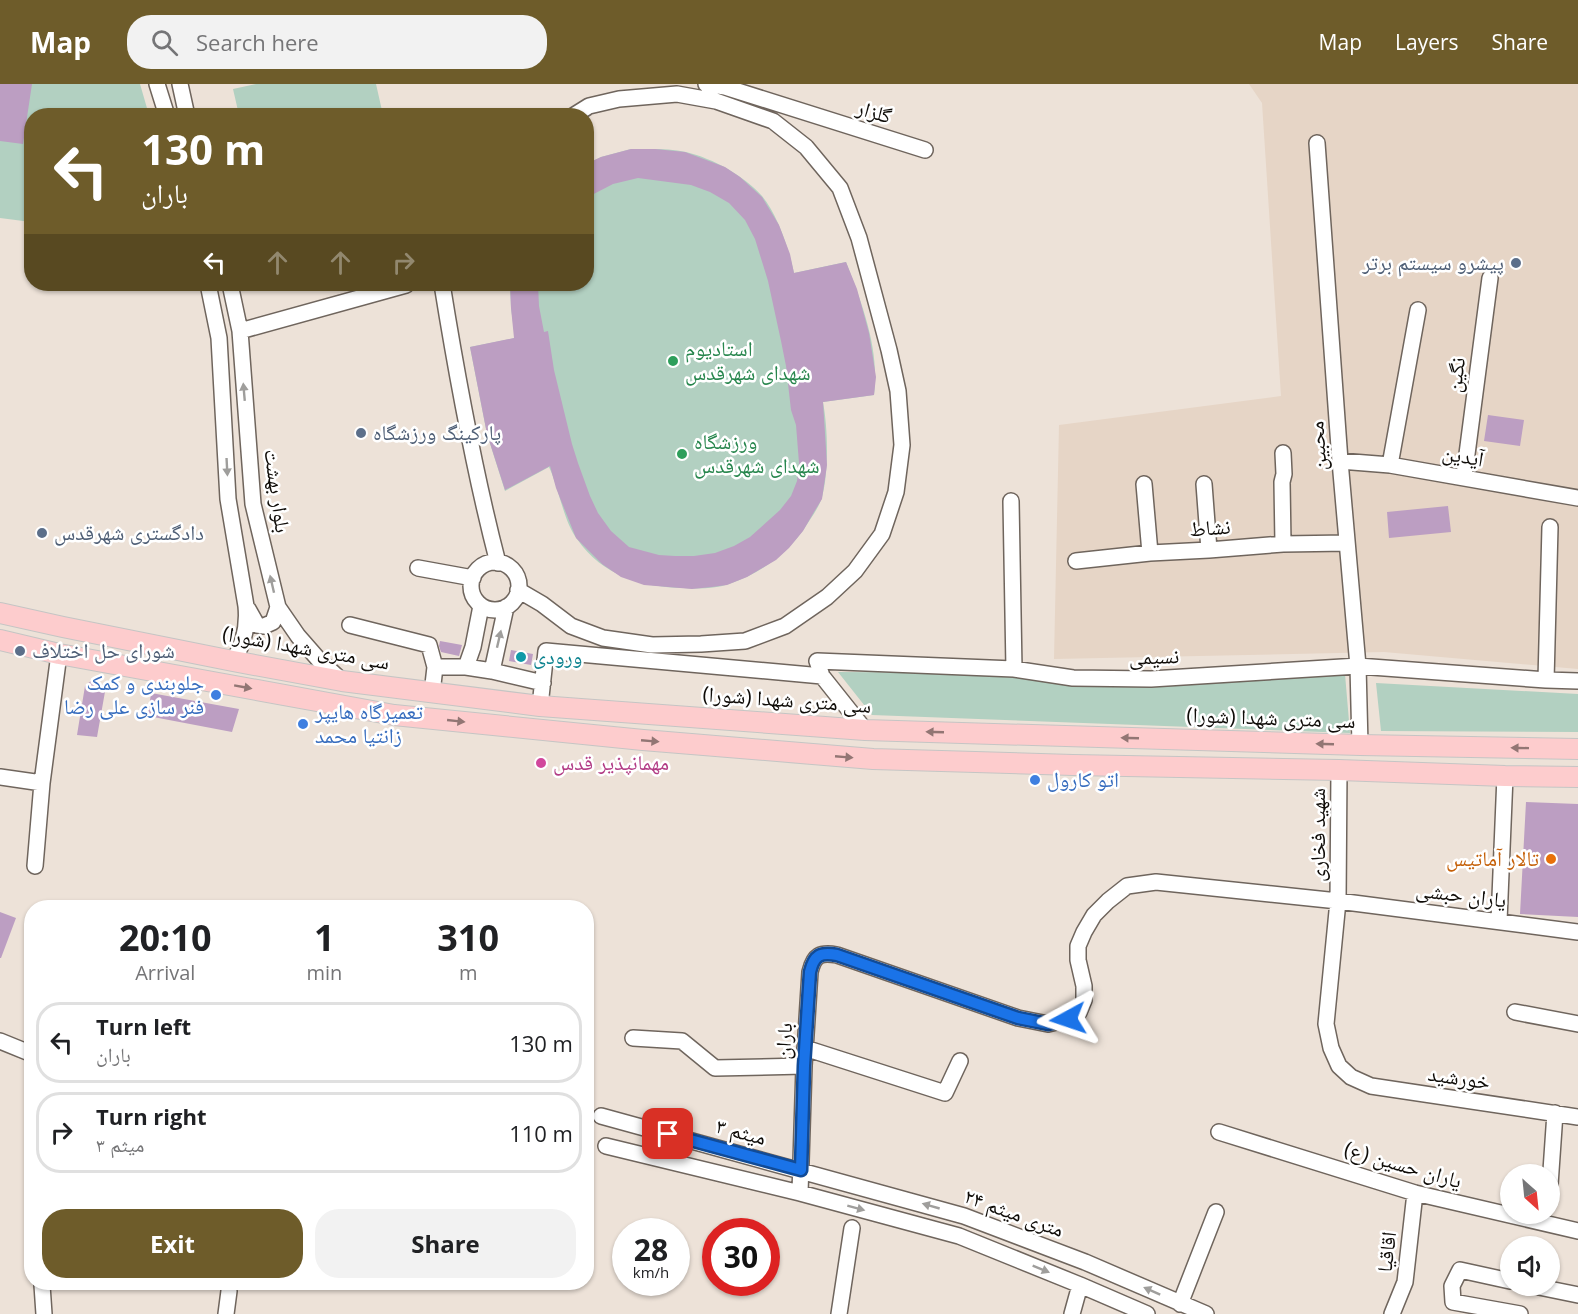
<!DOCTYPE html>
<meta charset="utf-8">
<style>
:root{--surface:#fff;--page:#f2f2f2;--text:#202124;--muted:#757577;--line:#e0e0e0;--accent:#6e5c2a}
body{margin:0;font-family:"Open Sans","Noto Naskh Arabic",sans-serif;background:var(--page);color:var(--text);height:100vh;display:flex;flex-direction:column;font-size:22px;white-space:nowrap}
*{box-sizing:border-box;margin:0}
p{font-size:20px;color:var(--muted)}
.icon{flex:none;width:33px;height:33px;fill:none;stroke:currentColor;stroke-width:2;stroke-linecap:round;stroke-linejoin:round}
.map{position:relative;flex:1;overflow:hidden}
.side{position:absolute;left:24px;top:816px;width:570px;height:390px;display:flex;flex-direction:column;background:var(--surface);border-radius:24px;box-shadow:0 2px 4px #0004}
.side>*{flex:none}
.hud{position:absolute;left:24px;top:24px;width:570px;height:183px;border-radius:24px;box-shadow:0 2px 4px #0004;background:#6e5c2a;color:#fff;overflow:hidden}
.needle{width:39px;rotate:153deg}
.controls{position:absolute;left:1500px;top:1080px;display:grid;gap:12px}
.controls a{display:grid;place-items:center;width:60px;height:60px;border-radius:50%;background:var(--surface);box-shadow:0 2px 4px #0004;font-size:30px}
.speed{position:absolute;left:612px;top:1134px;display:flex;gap:12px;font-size:30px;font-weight:700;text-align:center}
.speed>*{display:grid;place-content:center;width:78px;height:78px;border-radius:50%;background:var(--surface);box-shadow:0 2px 4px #0004;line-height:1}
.speed small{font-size:15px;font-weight:400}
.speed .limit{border:9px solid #d22;background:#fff;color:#111}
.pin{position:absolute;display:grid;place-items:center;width:51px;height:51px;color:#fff;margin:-26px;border-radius:12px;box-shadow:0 3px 9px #0006}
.me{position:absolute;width:66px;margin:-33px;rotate:265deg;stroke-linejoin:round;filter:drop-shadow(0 0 4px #0008)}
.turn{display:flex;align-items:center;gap:21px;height:126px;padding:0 18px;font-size:27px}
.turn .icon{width:78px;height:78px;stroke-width:2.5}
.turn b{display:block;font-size:42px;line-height:51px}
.lanes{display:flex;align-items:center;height:57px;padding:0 18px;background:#0003;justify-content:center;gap:30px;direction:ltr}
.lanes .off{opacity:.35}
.eta{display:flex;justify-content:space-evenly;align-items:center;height:102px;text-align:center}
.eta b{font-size:36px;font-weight:700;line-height:42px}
.cta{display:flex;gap:12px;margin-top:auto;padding:12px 18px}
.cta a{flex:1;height:69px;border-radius:24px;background:var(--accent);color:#fff;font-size:24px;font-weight:700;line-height:69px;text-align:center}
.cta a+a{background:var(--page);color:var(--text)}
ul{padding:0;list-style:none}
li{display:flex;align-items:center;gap:18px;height:81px;margin:0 12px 9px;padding:0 6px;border:3px solid var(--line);border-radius:24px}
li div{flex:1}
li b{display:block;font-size:22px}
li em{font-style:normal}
header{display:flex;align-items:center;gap:36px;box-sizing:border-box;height:84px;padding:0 30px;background:var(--accent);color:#fff}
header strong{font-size:28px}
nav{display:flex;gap:33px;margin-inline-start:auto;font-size:21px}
.search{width:420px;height:54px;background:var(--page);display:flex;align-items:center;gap:15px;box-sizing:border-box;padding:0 21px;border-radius:24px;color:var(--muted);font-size:22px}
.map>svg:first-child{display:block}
.built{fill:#e6d5c6}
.green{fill:#b2d0c1}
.building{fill:#bc9ec2}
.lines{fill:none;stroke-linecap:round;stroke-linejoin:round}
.minor-casing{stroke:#6f655d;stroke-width:18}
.major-casing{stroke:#c5c5c4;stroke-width:22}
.minor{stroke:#fff;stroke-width:15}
.major{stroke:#fdcccd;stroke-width:20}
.oneway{fill:#9f9e9c}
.oneway2{fill:#927674}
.route-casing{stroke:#114b97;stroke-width:15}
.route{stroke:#1a73e8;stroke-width:10}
.service-dot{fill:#5c6f8a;stroke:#fff;stroke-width:2}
.leisure-dot{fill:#2e9e5b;stroke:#fff;stroke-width:2}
.culture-dot{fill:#0f9aa8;stroke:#fff;stroke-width:2}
.shop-dot{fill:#3f7fe0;stroke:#fff;stroke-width:2}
.hotel-dot{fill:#d1479c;stroke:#fff;stroke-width:2}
.food-dot{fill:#e8710a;stroke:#fff;stroke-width:2}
.labels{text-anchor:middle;stroke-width:5;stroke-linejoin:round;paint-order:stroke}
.street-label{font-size:21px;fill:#0f0c08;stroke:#fff}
.service-label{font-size:21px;fill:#4e5e75;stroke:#fff;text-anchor:start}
.leisure-label{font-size:21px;fill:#27864d;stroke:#fff;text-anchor:start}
.culture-label{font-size:21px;fill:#0d838f;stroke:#fff;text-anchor:start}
.shop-label{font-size:21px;fill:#366cbe;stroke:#fff;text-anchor:start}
.hotel-label{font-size:21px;fill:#b23c85;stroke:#fff;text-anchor:start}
.food-label{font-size:21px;fill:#c56008;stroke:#fff;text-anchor:end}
</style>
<header>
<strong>Map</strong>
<div class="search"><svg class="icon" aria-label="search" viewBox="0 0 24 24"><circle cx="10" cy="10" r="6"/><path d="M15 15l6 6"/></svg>Search here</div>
<nav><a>Map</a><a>Layers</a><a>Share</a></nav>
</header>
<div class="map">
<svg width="1578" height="1230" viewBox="0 0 1578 1230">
<rect width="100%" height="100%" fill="#ede2d8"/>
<path class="built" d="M1249,0H1578V585L1384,568L1054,575L1059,341L1281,312L1262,19Z"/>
<path class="green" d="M0,0H140L149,31L32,32L31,138L0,134Z
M256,0H376L383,31H239L233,5Z
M631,65C649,65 669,64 686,68C714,75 743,91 762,112C778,131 789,166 794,189L846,178C862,219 880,266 874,311L823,318C828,345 829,387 822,413C819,424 810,435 804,445C786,471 759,490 729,500C714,505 698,505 684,504C641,503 603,492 577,455C563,436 559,404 549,383L505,407L487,350L470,263L515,254L511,224L510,200H586L587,80L601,73Z
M838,588L997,589L1097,602L1206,599L1345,590L1350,649L872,631Z
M1376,599L1578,610V648L1381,647Z"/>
<path class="building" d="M0,0H32L23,60L0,57Z
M631,65H655L685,68L725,83L740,93L762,113L779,141L790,170L794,189L846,178L857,205L869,249L876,293L874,311L823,318L827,381L822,415L814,428L803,447L789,464L776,476L747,493L727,501L712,503L692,505L644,501L621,493L602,480L576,454L556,404L550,382L505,406L487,350L470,263L514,254L511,224L510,200H538L539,222L544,248L548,247L554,286L572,360L578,379L590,412L598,429L611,447L629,463L659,471L675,472H694L715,469L734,462L750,453L780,426L791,412L797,397L799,379L796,341L791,326L786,282L781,257L768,197L755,155L745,136L729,119L710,108L691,101L638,94L613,100L586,114V80L601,73Z
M1488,331L1524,336L1520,362L1484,357Z
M1448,422L1451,448L1389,454L1387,428Z
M440,557L462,561L459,572L441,568L439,562Z
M511,566L533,570L531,581L509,577Z
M92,596L106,602L97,653L77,651L85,602Z
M151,609L239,625L232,648L148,632Z
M1526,718L1578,720V833L1520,830Z
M0,828L16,834L1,874H0Z"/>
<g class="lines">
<g class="minor-casing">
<path id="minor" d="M157,0L167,32
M180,0L187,32
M706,0L725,3L925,66
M1317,59L1340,377L1358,582L1360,661
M208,200L219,254L228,415L246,522C248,542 244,560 233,577
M230,200L240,247L253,420L278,523L298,552L319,576L342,597
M442,200C457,293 474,387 498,479
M240,247L406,201
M1340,377L1390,381L1578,414
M1390,381L1418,226
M1464,393L1490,194
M1144,400L1150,469
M1204,400L1209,466
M1011,417L1014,585
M1283,460L1282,398L1284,390L1283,369
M1076,477L1150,469L1209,466L1283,460L1347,459
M471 502a24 24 0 1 1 48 0a24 24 0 1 1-48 0Z
M418,484L473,494
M518,506L542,520L571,542L603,554L652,561L701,560L745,557L785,542L827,513L855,487L882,450L896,408L902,361L898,307L889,266L859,154L840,104L806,63L773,37L716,17L677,10L619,15L589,22L573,32
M248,525L257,541L264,542L273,538L278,523
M350,541L429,561L435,583L432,609
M435,583H466L492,587L543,599
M466,583L473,563L481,522
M492,587L506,523
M1546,596L1550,443
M540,622L546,567L822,592
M865,646L822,592L817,577L1014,585L1073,594L1151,595L1358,582L1546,596L1578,597
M1339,686L1338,817L1326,940L1331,964L1339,982L1351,993L1371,1002L1578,1033
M0,693L42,699
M35,782L42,699L59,570
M1499,837L1505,692
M1515,928L1578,940
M633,954L682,957L715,984L804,982
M0,957L32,970
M805,964L945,1009L960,977
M601,1032L964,1132L1085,1178L1206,1230
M1219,1048L1415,1109L1578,1147
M606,1062L800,1109L959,1152L1080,1201L1147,1230
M1550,1101L1555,1029
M800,1109L804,982L810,888C814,871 820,868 837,871L1018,934L1048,940L1068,935L1079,928L1084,916V902L1078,876V862L1084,848L1094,831L1108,817L1127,802L1156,798L1338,817L1578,848
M1510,1197L1460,1186L1452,1202L1453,1218L1520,1230
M42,1201L44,1230
M1534,1202L1578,1211
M1180,1220L1216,1128
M226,1230L229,1207
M839,1230L852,1144
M1072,1230L1080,1201
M1392,1230L1405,1198L1415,1109"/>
</g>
<g class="major-casing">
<path id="major" d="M0,529L63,543L233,577L342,597L540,622L865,646L1360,661L1578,665
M0,556L59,570L394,631L643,656L873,675L1073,681L1339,686L1505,692L1578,693"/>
</g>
<use href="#minor" class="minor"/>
<use href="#major" class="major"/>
</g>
<defs><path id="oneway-solid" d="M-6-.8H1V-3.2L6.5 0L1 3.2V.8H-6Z" transform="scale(1.5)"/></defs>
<g class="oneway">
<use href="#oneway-solid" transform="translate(244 308) rotate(-95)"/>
<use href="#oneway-solid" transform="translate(227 383) rotate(87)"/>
<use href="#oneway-solid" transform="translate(272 500) rotate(-103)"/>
<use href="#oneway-solid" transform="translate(499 555) rotate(-77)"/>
<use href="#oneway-solid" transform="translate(931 1122) rotate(-164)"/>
<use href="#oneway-solid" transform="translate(856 1124) rotate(15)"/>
<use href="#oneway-solid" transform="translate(1041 1185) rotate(22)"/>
<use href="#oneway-solid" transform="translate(1152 1207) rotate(-156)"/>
</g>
<g class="oneway2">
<use href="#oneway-solid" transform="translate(243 603) rotate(10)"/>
<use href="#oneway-solid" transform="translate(456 637) rotate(6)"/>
<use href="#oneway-solid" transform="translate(935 648) rotate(-178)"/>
<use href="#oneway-solid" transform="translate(1130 654) rotate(-178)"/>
<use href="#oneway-solid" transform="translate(650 657) rotate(5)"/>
<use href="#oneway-solid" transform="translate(1325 660) rotate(-178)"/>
<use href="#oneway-solid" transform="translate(1520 664) rotate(-179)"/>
<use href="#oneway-solid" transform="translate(844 673) rotate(5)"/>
</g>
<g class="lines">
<g class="route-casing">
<path id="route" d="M668,1050L801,1086L804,982L810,888C814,871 820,868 837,871L1018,934L1048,940L1068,935"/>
</g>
<use href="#route" class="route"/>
</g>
<g class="service-dot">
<circle cx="1516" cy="179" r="6"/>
<circle cx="361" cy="349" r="6"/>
<circle cx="42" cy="449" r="6"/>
<circle cx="20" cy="567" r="6"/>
</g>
<g class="leisure-dot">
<circle cx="673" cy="277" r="6"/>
<circle cx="682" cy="370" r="6"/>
</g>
<circle class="culture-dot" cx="521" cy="573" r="6"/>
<g class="shop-dot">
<circle cx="216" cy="611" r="6"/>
<circle cx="303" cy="640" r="6"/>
<circle cx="1035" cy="696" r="6"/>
</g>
<circle class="hotel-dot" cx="541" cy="679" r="6"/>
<circle class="food-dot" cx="1551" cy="775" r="6"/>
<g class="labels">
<g class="street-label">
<text transform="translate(874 28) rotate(17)" y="7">گلزار</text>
<text transform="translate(1456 291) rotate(-83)" y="7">نگین</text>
<text transform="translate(1318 362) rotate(-94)" y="7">محبین</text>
<text transform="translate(1463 372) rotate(10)" y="7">آیدین</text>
<text transform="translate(277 407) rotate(82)" y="7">بلوار بهشت</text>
<text transform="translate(1210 444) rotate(-4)" y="7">نشاط</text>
<text transform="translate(306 564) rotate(10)" y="7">سی متری شهدا (شورا)</text>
<text transform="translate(1154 573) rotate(-2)" y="7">نسیمی</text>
<text transform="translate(787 616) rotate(4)" y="7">سی متری شهدا (شورا)</text>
<text transform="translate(1271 634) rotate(2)" y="7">سی متری شهدا (شورا)</text>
<text transform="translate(1318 751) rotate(-90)" y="7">شهید فخاری</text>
<text transform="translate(1461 811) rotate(7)" y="7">یاران حبشی</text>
<text transform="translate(784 957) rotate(-86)" y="7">باران</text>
<text transform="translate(1459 994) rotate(8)" y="7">خورشید</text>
<text transform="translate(741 1048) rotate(15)" y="7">میثم ۳</text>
<text transform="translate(1403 1081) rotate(16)" y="7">یاران حسین (ع)</text>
<text transform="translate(1014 1129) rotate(20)" y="7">۲۴ متری میثم</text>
<text transform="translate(1387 1168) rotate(-83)" y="7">اقاقیا</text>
</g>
<g class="service-label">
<text x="1504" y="186" text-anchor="end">پیشرو سیستم برتر</text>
<text x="373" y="356">پارکینگ ورزشگاه</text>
<text x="54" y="456">دادگستری شهرقدس</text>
<text x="32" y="574">شورای حل اختلاف</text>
</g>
<g class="leisure-label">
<text x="685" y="272">استادیوم<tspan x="685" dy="24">شهدای شهرقدس</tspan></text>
<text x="694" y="365">ورزشگاه<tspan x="694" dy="24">شهدای شهرقدس</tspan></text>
</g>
<g class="culture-label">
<text x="533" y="580">ورودی</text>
</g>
<g class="shop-label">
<text x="204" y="606" text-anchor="end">جلوبندی و کمک<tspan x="204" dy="24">فنر سازی علی رضا</tspan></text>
<text x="315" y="635">تعمیرگاه هایپر<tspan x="315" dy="24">زانتیا محمد</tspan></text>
<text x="1047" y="703">اتو کارول</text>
</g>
<g class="hotel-label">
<text x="553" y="686">مهمانپذیر قدس</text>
</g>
<g class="food-label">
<text x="1539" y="782">تالار آماتیس</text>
</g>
</g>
</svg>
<div class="controls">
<a><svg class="needle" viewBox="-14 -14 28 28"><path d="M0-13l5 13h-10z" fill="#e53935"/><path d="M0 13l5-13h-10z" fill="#757577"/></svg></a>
<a><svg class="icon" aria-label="sound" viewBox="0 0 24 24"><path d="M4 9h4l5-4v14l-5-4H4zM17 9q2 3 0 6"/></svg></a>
</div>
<div class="speed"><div>28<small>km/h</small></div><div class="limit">30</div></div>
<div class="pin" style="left:668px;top:1050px;background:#d93025"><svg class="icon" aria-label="arrive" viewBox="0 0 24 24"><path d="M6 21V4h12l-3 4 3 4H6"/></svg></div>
<svg class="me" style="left:1068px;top:935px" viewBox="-20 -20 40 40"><path d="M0-17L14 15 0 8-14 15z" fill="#1a73e8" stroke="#fff" stroke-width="4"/></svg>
<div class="hud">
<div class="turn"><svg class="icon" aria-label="left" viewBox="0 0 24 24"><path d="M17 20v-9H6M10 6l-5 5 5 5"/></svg><div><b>130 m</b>باران</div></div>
<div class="lanes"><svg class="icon" aria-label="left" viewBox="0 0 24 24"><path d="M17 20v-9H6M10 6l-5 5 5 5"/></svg><svg class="icon off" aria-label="ahead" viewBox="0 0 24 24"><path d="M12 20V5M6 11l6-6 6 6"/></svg><svg class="icon off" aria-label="ahead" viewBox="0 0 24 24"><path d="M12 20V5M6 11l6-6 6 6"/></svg><svg class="icon off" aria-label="right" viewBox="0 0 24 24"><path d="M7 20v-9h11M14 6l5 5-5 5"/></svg></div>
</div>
<section class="side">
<div class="eta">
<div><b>20:10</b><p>Arrival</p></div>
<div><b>1</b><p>min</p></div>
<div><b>310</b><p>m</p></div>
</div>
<ul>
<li><svg class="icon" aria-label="left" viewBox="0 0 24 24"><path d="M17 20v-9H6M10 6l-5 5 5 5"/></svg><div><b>Turn left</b><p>باران</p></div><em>130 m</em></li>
<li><svg class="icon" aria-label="right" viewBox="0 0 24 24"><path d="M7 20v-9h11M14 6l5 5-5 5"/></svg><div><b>Turn right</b><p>میثم ۳</p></div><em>110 m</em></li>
</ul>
<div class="cta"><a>Exit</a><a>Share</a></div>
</section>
</div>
